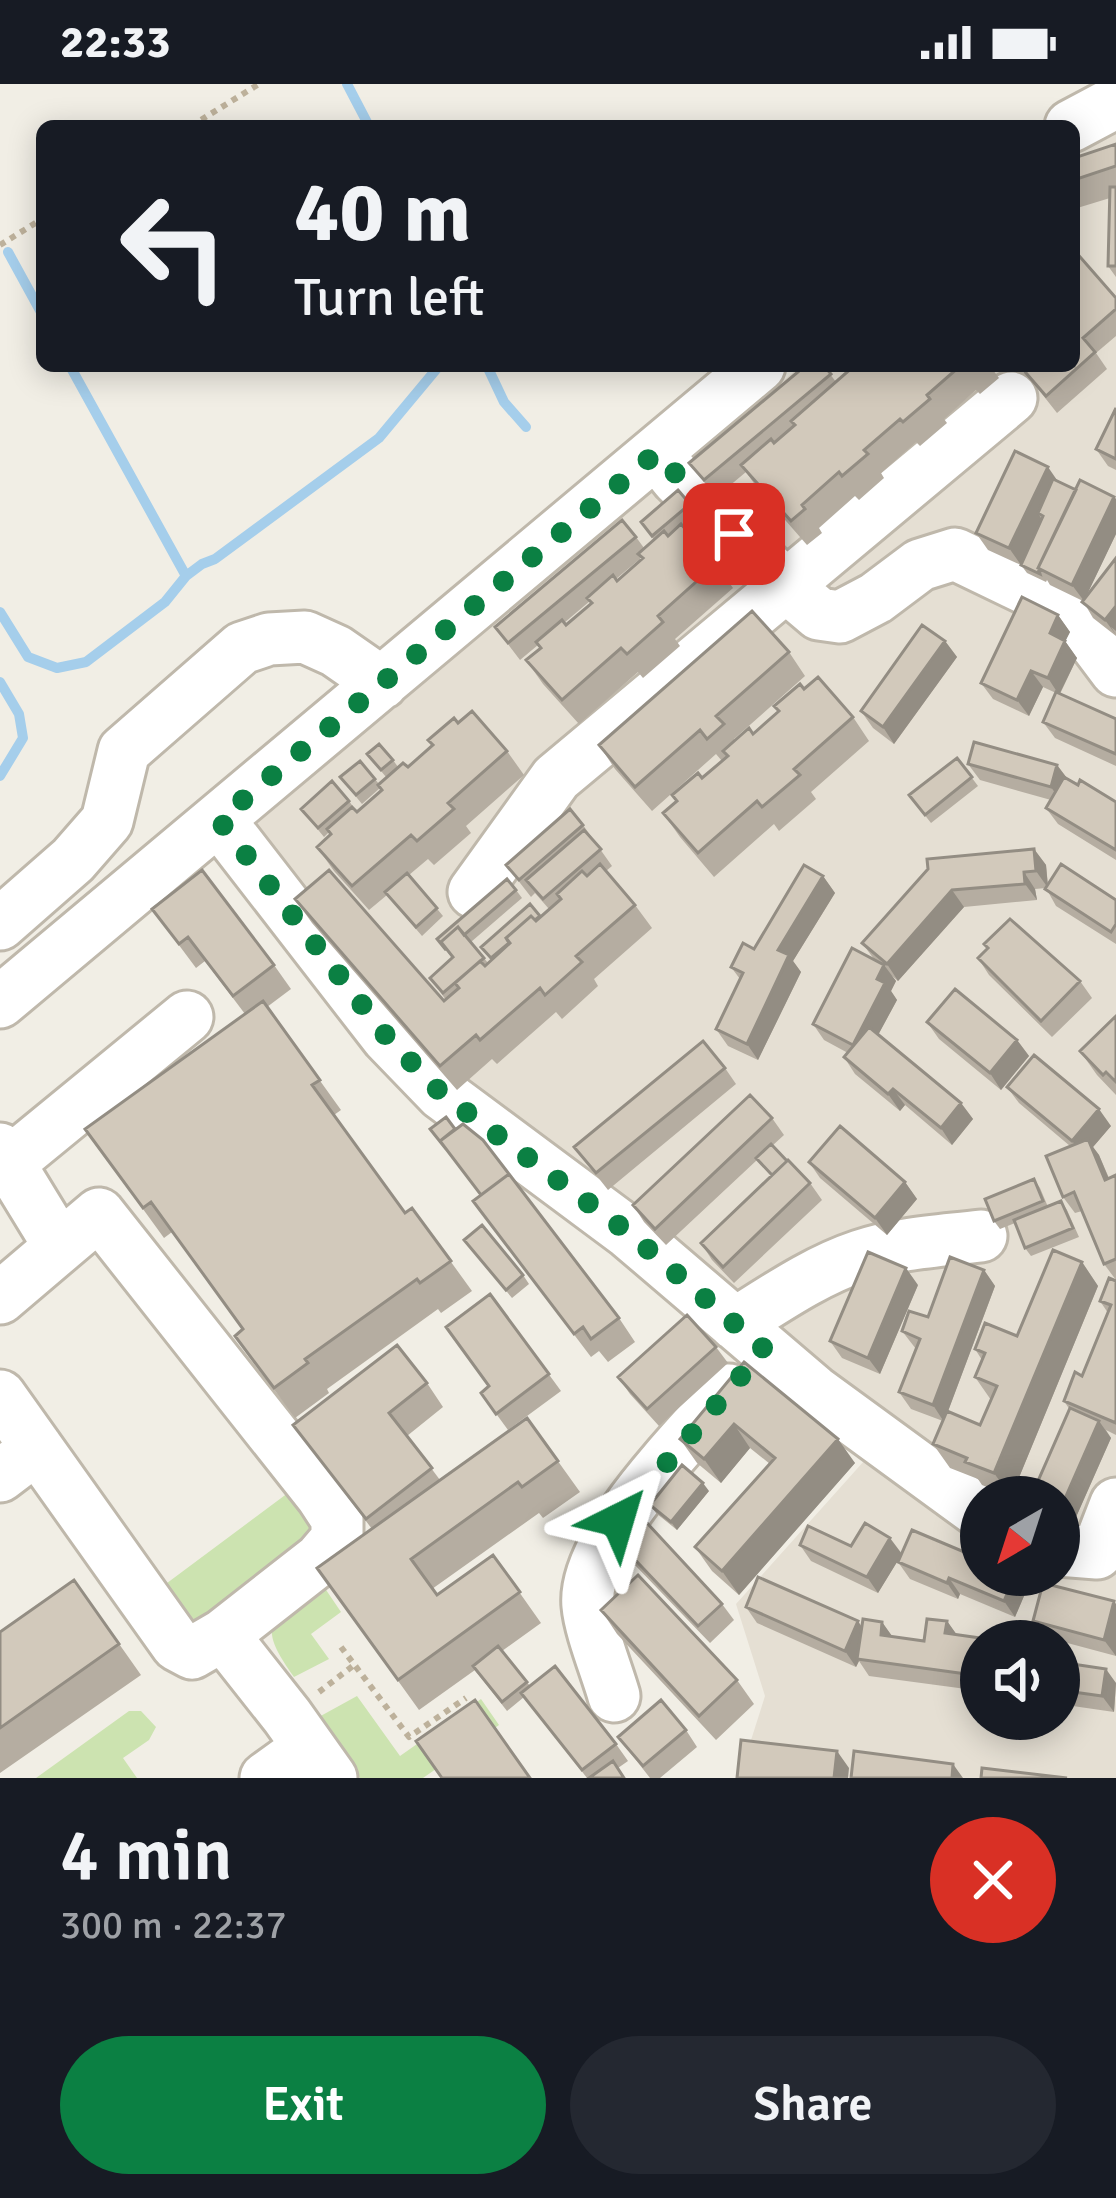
<!DOCTYPE html>
<meta charset="utf-8">
<style>
:root{--surface:#171b24;--page:#242831;--text:#f1f3f6;--muted:#9ea1a6;--accent:#0b8043}
body{margin:0;font-family:Signika,sans-serif;background:var(--page);color:var(--text);height:100vh;display:flex;flex-direction:column;font-size:45px;white-space:nowrap}
*{box-sizing:border-box;margin:0}
p{font-size:39px;color:var(--muted)}
.icon{flex:none;width:66px;height:66px;fill:none;stroke:currentColor;stroke-width:2;stroke-linecap:round;stroke-linejoin:round}
.map{position:relative;height:1694px;overflow:hidden}
.panel{display:flex;flex-direction:column;background:var(--surface);flex:1}
.panel>*{flex:none}
.guide{position:absolute;left:36px;top:36px;width:1044px;height:252px;border-radius:18px;box-shadow:0 6px 30px #0003;background:#171b24;color:var(--text);overflow:hidden}
.needle{width:78px;rotate:219deg}
.buttons{position:absolute;left:960px;top:1392px;display:grid;gap:24px}
.buttons a{display:grid;place-items:center;width:120px;height:120px;border-radius:50%;background:var(--surface);box-shadow:0 6px 30px #0003;font-size:60px}
.pin{position:absolute;display:grid;place-items:center;width:102px;height:102px;color:#fff;margin:-51px;border-radius:24px;box-shadow:0 6px 18px #0006}
.me{position:absolute;width:132px;margin:-66px;rotate:40deg;stroke-linejoin:round;filter:drop-shadow(0 0 9px #0008)}
.turn{display:flex;align-items:center;gap:42px;height:252px;padding:0 60px;font-size:54px}
.turn .icon{width:156px;height:156px;stroke-width:2.5}
.turn b{display:block;font-size:84px;line-height:102px}
.round{display:grid;place-items:center;flex:none;width:126px;height:126px;border-radius:63px;background:var(--page)}
.head{display:flex;align-items:center;justify-content:space-between;height:204px;padding:0 60px}
h1{font-size:72px;font-weight:600;line-height:90px}
.primary-button{display:flex;gap:24px;margin-top:auto;padding:24px 60px}
.primary-button a{flex:1;height:138px;border-radius:72px;background:var(--accent);color:#fff;font-size:48px;font-weight:600;line-height:138px;text-align:center}
.primary-button a+a{background:var(--page);color:var(--text)}
.status{display:flex;justify-content:space-between;align-items:center;height:84px;padding:0 60px;background:var(--surface);direction:ltr}
.status svg{height:33px;fill:currentColor}
.map>svg:first-child{display:block}
.residential{fill:#e5dfd3;fill-rule:evenodd}
.green{fill:#cce3b0}
.lines{fill:none;stroke-linecap:round;stroke-linejoin:round}
.stream{stroke:#a5ceeb;stroke-width:10}
.minor-casing{stroke:#bfb8ab;stroke-width:57}
.path{stroke:#bdb19b;stroke-width:6;stroke-dasharray:6 6;stroke-linecap:butt}
.minor{stroke:#fff;stroke-width:51}
.wall{fill:#b5ada1;fill-rule:evenodd}
.shaded-wall{fill:#938d83}
.building{fill:#d2c9bb;stroke:#938d83;stroke-width:3}
.route{stroke:#0b8043;stroke-width:21;stroke-dasharray:0 37.8}
</style>
<div class="status"><b>22:33</b><svg viewBox="0 0 49 12"><path d="M0 12V9h3v3zM5 12V6h3v6zM10 12V3h3v9zM15 12V0h3v12zM26 1h20v11H26zM47 4h2v5h-2z"/></svg></div>
<div class="map">
<svg width="1116" height="1694" viewBox="0 0 1116 1694">
<rect width="100%" height="100%" fill="#f1eee5"/>
<path class="residential" d="M1116,41V1694H739L765,1612L736,1520L873,1367L280,855L211,771L801,282H1074V69ZM981,1413H1059V1491H981ZM981,1557H1059V1635H981Z"/>
<path class="green" d="M296,1403L320,1445L204,1550L155,1508Z
M320,1497L341,1528L311,1550L329,1575L294,1593C253,1536 273,1536 320,1497Z
M357,1612L400,1672L481,1615L499,1641L423,1694H360L317,1634Z
M129,1627H141L156,1643L149,1656L123,1674L137,1694H36Z"/>
<g class="lines">
<path class="stream" d="M347,0L369,42
M8,168L42,230
M70,282L186,492
M487,282L504,318L526,343
M0,528L28,573L57,584L86,578L165,518L186,492L202,480L215,475L379,354L439,282
M0,598L19,630L23,654L0,692"/>
<g class="minor-casing">
<path id="minor" d="M1071,42L1116,18
M656,369L677,395L786,502L819,530L840,533L876,514L920,481L955,470L1038,510L1077,535L1116,587
M219,736L387,953L442,1010L629,1149L814,1307L981,1429
M474,808L556,694L1011,314
M0,840L73,776L107,737L124,667L242,564L269,555L305,553L336,567L382,599
M0,918L759,282
M0,1065L60,1163L0,1214
M9,1079L187,933
M60,1163L99,1130L322,1412L337,1435V1455L320,1475L223,1551
M735,1240C775,1215 815,1187 860,1172C898,1159 940,1157 981,1152
M0,1312L177,1561L192,1569L223,1551L287,1632L331,1694
M0,1392L37,1364
M1059,1466L1097,1469L1116,1420
M614,1612C607,1587 590,1546 588,1522C581,1458 687,1355 729,1306
M266,1694L309,1663"/>
</g>
<path class="path" d="M191,42L259,0
M0,161L42,135
M341,1563L409,1653L466,1614
M319,1608L354,1581"/>
<use href="#minor" class="minor"/>
</g>
<path class="wall" d="M1116,60V193L1108,182L1110,114L1074,125V74Z
M1074,166L1116,214V252L1096,269L1107,285L1057,329L1020,282H1074Z
M824,282L836,298L851,285L849,282H990L999,294L980,310L976,306L944,335L947,339L920,362L916,358L881,389L884,394L859,416L855,412L819,444L822,449L807,461L758,405L746,388L716,413L689,379Z
M1116,324V386L1108,382L1096,365Z
M1058,398L1076,406L1114,413L1116,415V450L1086,512L1116,474V552L1093,534L1083,517L1050,501L1047,496L1046,498L1027,489L1021,481L988,466L976,449Z
M678,406L695,429L668,452L716,480L733,504L675,555L680,562L643,594L638,588L579,640L543,600L526,576L540,564L538,561L520,576L495,543L636,453L644,464L654,456L641,438ZM641,474L642,475L617,497L616,495ZM590,517L591,519L566,541L564,539Z
M1058,531L1070,548L1065,557L1077,574L1060,610L1116,635V682L1055,654L1043,638L1056,609L1043,603L1029,632L993,615L981,599Z
M945,557L957,573L894,660L873,644L861,627Z
M789,568L805,592L734,655L735,656L753,650L804,605L853,633L869,657L811,708L816,715L779,747L774,740L714,793L680,753L663,729L722,677L716,670L652,727L615,685L599,661Z
M458,639L507,667L524,691L466,742L471,749L434,781L428,775L409,791L443,832L422,852L387,811L369,826L334,787L317,763L331,751L329,748L324,753L301,725L349,717L357,728L382,706L380,704L362,720L340,693L360,677L379,700L386,693L367,670L393,676L398,683H408L432,662L428,656Z
M957,674L978,702L931,739L909,711Z
M968,680L1057,681L1067,694L1116,718V776L1058,740L1046,724L1051,716L980,696Z
M583,741L612,782L606,787L635,821L652,844L594,895L598,902L562,935L556,928L497,980L492,975L457,1006L312,839L295,815L444,917L446,916L430,894L452,874L437,855L516,806L522,814L471,858L488,879L491,876L481,863L541,832L549,825L535,809L531,813L506,781Z
M1034,765L1046,781L1048,801L1116,816V860L1056,822L1046,804L1035,805L1037,816L964,823L898,897L891,891L896,897L891,907L897,916L878,951L961,1019L973,1035L952,1061L905,1021L900,1027L855,990L844,973L848,969L824,956L813,940L874,875L862,859L928,785Z
M823,792L835,809L793,877L801,888L758,976L728,962L716,945L740,895L731,883L754,865Z
M152,825L274,881L291,905L267,923L341,1026L334,1031L405,1129L412,1124L472,1207L441,1229L438,1225L327,1305L329,1309L295,1334L235,1252L243,1246L172,1148L164,1154L85,1045L245,930L205,877L196,884Z
M978,874L1080,897L1092,914L1052,953L989,891Z
M1116,932V1011L1097,991L1080,967Z
M927,938L1017,956L1029,972L1001,1006L939,955Z
M725,984L736,1000L608,1106L574,1063Z
M1007,1003L1111,1042L1093,1063L1099,1071L1109,1094L1116,1091V1196L1104,1180L1082,1127L1075,1129L1063,1113L1070,1062L1019,1019Z
M772,1034L784,1051L772,1062L810,1099L822,1116L734,1199L712,1176L701,1159L771,1092L757,1076L666,1161L644,1138L633,1121Z
M455,1045L619,1234L635,1258L608,1278L599,1267L591,1273L473,1117L481,1111Z
M809,1078L905,1098L917,1115L887,1151L820,1094Z
M1034,1095L1040,1104L1048,1123L1061,1117L1067,1126L1079,1153L1031,1172L1025,1164L1015,1139L1000,1145L994,1137Z
M464,1156L523,1191L529,1200L512,1214Z
M1082,1178L1098,1202L1011,1413L982,1401L978,1395L950,1384L933,1360L943,1337L911,1325L899,1308L916,1265L902,1247L928,1233L984,1186L995,1202L948,1327L980,1341L991,1316L975,1293L982,1276L975,1265L1017,1252Z
M1116,1197V1351L1106,1346L1111,1354L1069,1449L1059,1445V1413L1070,1326L1064,1317L1082,1292L1108,1229L1100,1217Z
M918,1201L880,1290L842,1274L830,1257Z
M490,1210L561,1307L508,1346L481,1309L489,1303Z
M716,1263L728,1279L659,1342L630,1310L618,1293Z
M744,1278L855,1379L739,1511L712,1487L695,1463L770,1380L750,1364L721,1399L697,1379L680,1355Z
M427,1299L443,1323L407,1352L440,1396L527,1334L580,1408L543,1434L539,1429L432,1505L437,1511L493,1471L541,1539L502,1567L530,1602L616,1660L628,1677L618,1684L624,1694H587L524,1613L507,1627L475,1586L419,1626L317,1484L372,1445L293,1341Z
M709,1407L677,1446L656,1429L650,1421Z
M800,1461L851,1462L901,1470L981,1491H1033L1015,1533L960,1510L958,1515L910,1495L898,1478L901,1471L878,1509L811,1477Z
M622,1462L722,1520L734,1536L710,1559L633,1479Z
M74,1496L141,1591L0,1689V1548Z
M1114,1517L1116,1572L1045,1553L1033,1537Z
M746,1523L862,1543L882,1538L892,1552L924,1557L947,1537L957,1551L987,1555L988,1557H981V1607L869,1592L859,1577L856,1583L757,1539Z
M601,1526L737,1596L754,1620L716,1656L617,1550Z
M1059,1578L1116,1599L1114,1628L1059,1620Z
M686,1646L697,1663L660,1694H650L618,1653Z"/>
<path class="shaded-wall" d="M1048,383L1059,399L1038,429L1042,436L1021,481L1009,464Z
M1114,413L1116,415V450L1084,517L1072,501Z
M1116,522V547L1111,543L1116,551L1105,536Z
M1058,531L1070,548L1061,566L1050,549Z
M945,557L957,573L894,660L883,643Z
M1065,557L1077,574L1059,611L1048,594Z
M1031,587L1043,603L1029,632L1017,616Z
M1057,681L1069,697L1062,719L1051,703Z
M1034,765L1046,781L1048,804L1036,787Z
M1024,788L1035,805L1037,816L1025,800Z
M823,792L835,809L793,877L801,888L758,976L747,960L778,866Z
M952,806L964,823L898,897L887,880Z
M884,881L896,897L891,907L897,916L864,977L853,961L877,895Z
M1017,956L1029,972L1001,1006L990,989Z
M893,1005L905,1021L900,1027L888,1010Z
M961,1019L973,1035L952,1061L941,1044Z
M1099,1025L1111,1042L1093,1063L1099,1071L1116,1112L1072,1057Z
M905,1098L917,1115L887,1151L875,1134Z
M1082,1178L1098,1202L1011,1413L994,1389Z
M906,1184L918,1201L880,1290L868,1274Z
M984,1186L995,1202L944,1338L933,1321Z
M1099,1337L1111,1354L1069,1449L1059,1435V1428Z
M734,1340L750,1364L721,1399L704,1375Z
M838,1355L855,1379L739,1511L722,1487Z
M703,1399L709,1407L677,1446L671,1438Z
M890,1454L902,1470L878,1509L867,1493Z
M1015,1491H1033L1015,1533L1004,1517Z
M949,1494L960,1510L958,1515L947,1499Z
M1114,1517L1116,1520V1572L1104,1556Z
M858,1537L869,1554L857,1575L859,1577L856,1583L845,1567Z
M947,1537L959,1554L945,1549Z
M882,1538L894,1555L881,1551Z
M1106,1585L1116,1599L1114,1628L1102,1612Z
M837,1667L849,1684L848,1694H834Z
M953,1680L963,1694H952Z"/>
<path class="building" d="M1116,60V82L1074,96V74Z
M1110,103H1116V182H1108Z
M1074,166L1116,214V225L1083,254L1095,268L1046,312L1020,282H1074Z
M805,282H824L831,290L704,396L689,379Z
M854,282H968L963,286L959,283L927,311L930,315L903,338L900,335L864,366L868,370L842,392L839,388L802,421L805,425L791,437L741,381L771,355L774,359L795,341L791,337Z
M1116,324V375L1096,365Z
M1015,367L1048,383L1009,464L976,449Z
M1053,395L1076,406L1038,484L1040,490L1021,481L1043,432L1038,429Z
M1080,396L1114,413L1072,501L1038,484Z
M678,406L690,420L652,452L641,438Z
M622,436L636,453L508,559L495,543Z
M681,440L716,480L658,532L663,538L627,570L621,564L562,616L526,576L541,564L536,558L562,536L566,541L592,519L587,514L613,491L617,497L643,474L638,470L664,447L668,452Z
M1116,474V522L1105,536L1082,518Z
M1022,513L1058,531L1050,549L1065,557L1048,594L1031,587L1017,616L981,599Z
M752,527L789,568L716,632L724,640L707,655L700,646L635,703L599,661Z
M922,541L945,557L883,643L861,627Z
M818,593L853,633L794,685L800,691L762,723L757,717L698,769L663,729L677,717L672,711L698,689L702,694L728,672L723,667L749,644L753,650L779,627L774,622L800,600L804,605Z
M1056,608L1116,635V670L1043,638Z
M472,627L507,667L448,719L454,725L417,757L411,751L352,802L317,763L331,750L327,745L352,723L357,728L382,706L378,701L403,679L408,683L433,661L428,656L454,634L458,639Z
M974,658L1057,681L1051,703L968,680Z
M379,660L393,676L381,686L367,670Z
M957,674L972,693L925,731L909,711Z
M360,677L375,695L356,711L340,693Z
M1064,693L1078,701L1080,696L1116,718V766L1046,724Z
M332,697L349,717L318,744L301,725Z
M570,725L583,741L519,796L506,781Z
M584,746L601,765L543,815L526,796Z
M1034,765L1036,787L1024,788L1025,800L952,806L887,880L862,859L928,785L927,775Z
M600,780L635,821L576,872L582,878L545,911L540,904L480,956L476,951L440,982L295,815L329,786L444,917L459,904L455,899L480,877L485,882L510,859L506,854L531,832L536,837L561,815L557,810L582,787L587,792Z
M1061,780L1116,816V840L1111,848L1045,805Z
M804,781L823,792L778,866L789,871L747,960L716,945L743,889L731,883L743,859L754,865Z
M202,786L274,881L233,912L188,853L179,860L152,825Z
M407,789L437,824L416,843L385,808Z
M507,795L516,806L464,851L458,843L441,858L446,866L437,855Z
M530,820L540,832L535,836L531,832L506,854L509,859L491,874L481,863Z
M1010,835L1080,897L1041,937L978,874L988,864L984,860Z
M458,843L484,874L443,909L430,894L453,873L441,858Z
M852,864L884,881L877,895L885,899L853,961L813,940Z
M955,905L1017,956L990,989L927,938Z
M263,917L320,996L312,1001L405,1129L412,1124L451,1177L420,1199L417,1195L305,1275L308,1279L274,1304L235,1252L243,1245L151,1118L143,1124L85,1045Z
M1116,932V998L1106,988L1103,991L1080,967Z
M869,943L961,1019L941,1044L893,1005L888,1010L844,973Z
M703,957L725,984L596,1089L574,1063Z
M1034,971L1099,1025L1072,1057L1007,1003Z
M750,1011L772,1034L655,1145L633,1121Z
M446,1033L455,1045L440,1057L446,1065L430,1045Z
M463,1040L483,1056L509,1090L481,1111L440,1057Z
M840,1042L905,1098L875,1134L809,1078Z
M1088,1055L1105,1096L1116,1091V1175L1104,1180L1074,1108L1063,1113L1046,1072Z
M771,1060L787,1077L772,1091L756,1074Z
M788,1076L810,1099L723,1183L701,1159Z
M509,1090L619,1234L591,1255L583,1243L574,1250L473,1117Z
M1034,1095L1043,1117L994,1137L985,1115Z
M1061,1117L1073,1144L1025,1164L1014,1136Z
M482,1141L523,1191L506,1206L464,1156Z
M1053,1166L1082,1178L994,1389L965,1378L967,1374L933,1360L947,1327L980,1341L997,1302L975,1293L985,1269L975,1265L985,1239L1017,1252Z
M868,1168L906,1184L868,1274L830,1257Z
M950,1173L984,1186L933,1321L899,1308L920,1255L902,1247L909,1227L928,1233Z
M1109,1194L1116,1197V1339L1064,1317L1075,1288L1082,1292L1111,1221L1100,1217Z
M490,1210L549,1290L496,1330L481,1309L489,1302L446,1243Z
M687,1231L716,1263L647,1325L618,1293Z
M397,1261L427,1299L389,1329L432,1384L366,1435L293,1341Z
M744,1278L838,1355L722,1487L695,1463L775,1374L734,1340L704,1375L680,1355Z
M1070,1324L1099,1337L1059,1428V1413H1031Z
M527,1334L558,1377L522,1403L518,1398L411,1475L437,1511L493,1471L520,1508L398,1596L317,1484Z
M682,1381L703,1399L671,1438L650,1421Z
M647,1439L722,1520L698,1542L622,1462Z
M865,1439L890,1454L867,1493L800,1461L808,1442L851,1462Z
M912,1446L981,1475V1491H1015L1004,1517L949,1494L947,1499L898,1478Z
M638,1491L737,1596L699,1632L601,1526Z
M758,1493L858,1537L845,1567L746,1523Z
M74,1496L119,1560L0,1644V1548Z
M1043,1499L1114,1517L1104,1556L1033,1537Z
M863,1535L882,1538L881,1551L924,1557L927,1535L947,1537L945,1549L987,1555L986,1557H981V1592L857,1575Z
M498,1562L527,1598L502,1618L473,1582Z
M1059,1578L1106,1585L1102,1612L1059,1606Z
M555,1582L616,1660L582,1686L521,1609Z
M475,1616L530,1694H442L416,1657Z
M661,1616L686,1646L643,1682L618,1653Z
M741,1656L837,1667L834,1694H737Z
M854,1667L953,1680L952,1694H851Z
M613,1677L624,1694H589Z
M982,1684L1067,1694H981Z"/>
<g class="lines">
<path class="route" d="M618,1436L764,1265L629,1149L442,1010L387,953L219,736L656,369L734,450"/>
</g>
</svg>
<div class="buttons">
<a><svg class="needle" viewBox="-14 -14 28 28"><path d="M0-13l5 13h-10z" fill="#e53935"/><path d="M0 13l5-13h-10z" fill="#9ea1a6"/></svg></a>
<a><svg class="icon" aria-label="sound" viewBox="0 0 24 24"><path d="M4 9h4l5-4v14l-5-4H4zM17 9q2 3 0 6"/></svg></a>
</div>
<div class="pin" style="left:734px;top:450px;background:#d93025"><svg class="icon" aria-label="arrive" viewBox="0 0 24 24"><path d="M6 21V4h12l-3 4 3 4H6"/></svg></div>
<svg class="me" style="left:618px;top:1436px" viewBox="-20 -20 40 40"><path d="M0-17L14 15 0 8-14 15z" fill="#0b8043" stroke="#fff" stroke-width="4"/></svg>
<div class="guide">
<div class="turn"><svg class="icon" aria-label="left" viewBox="0 0 24 24"><path d="M17 20v-9H6M10 6l-5 5 5 5"/></svg><div><b>40 m</b>Turn left</div></div>
</div>
</div>
<section class="panel">
<div class="head"><div><h1>4 min</h1><p>300 m · 22:37</p></div><a class="round" style="background:#d93025;color:#fff"><svg class="icon" aria-label="close" viewBox="0 0 24 24"><path d="M6 6l12 12M18 6L6 18"/></svg></a></div>
<div class="primary-button"><a>Exit</a><a>Share</a></div>
</section>
